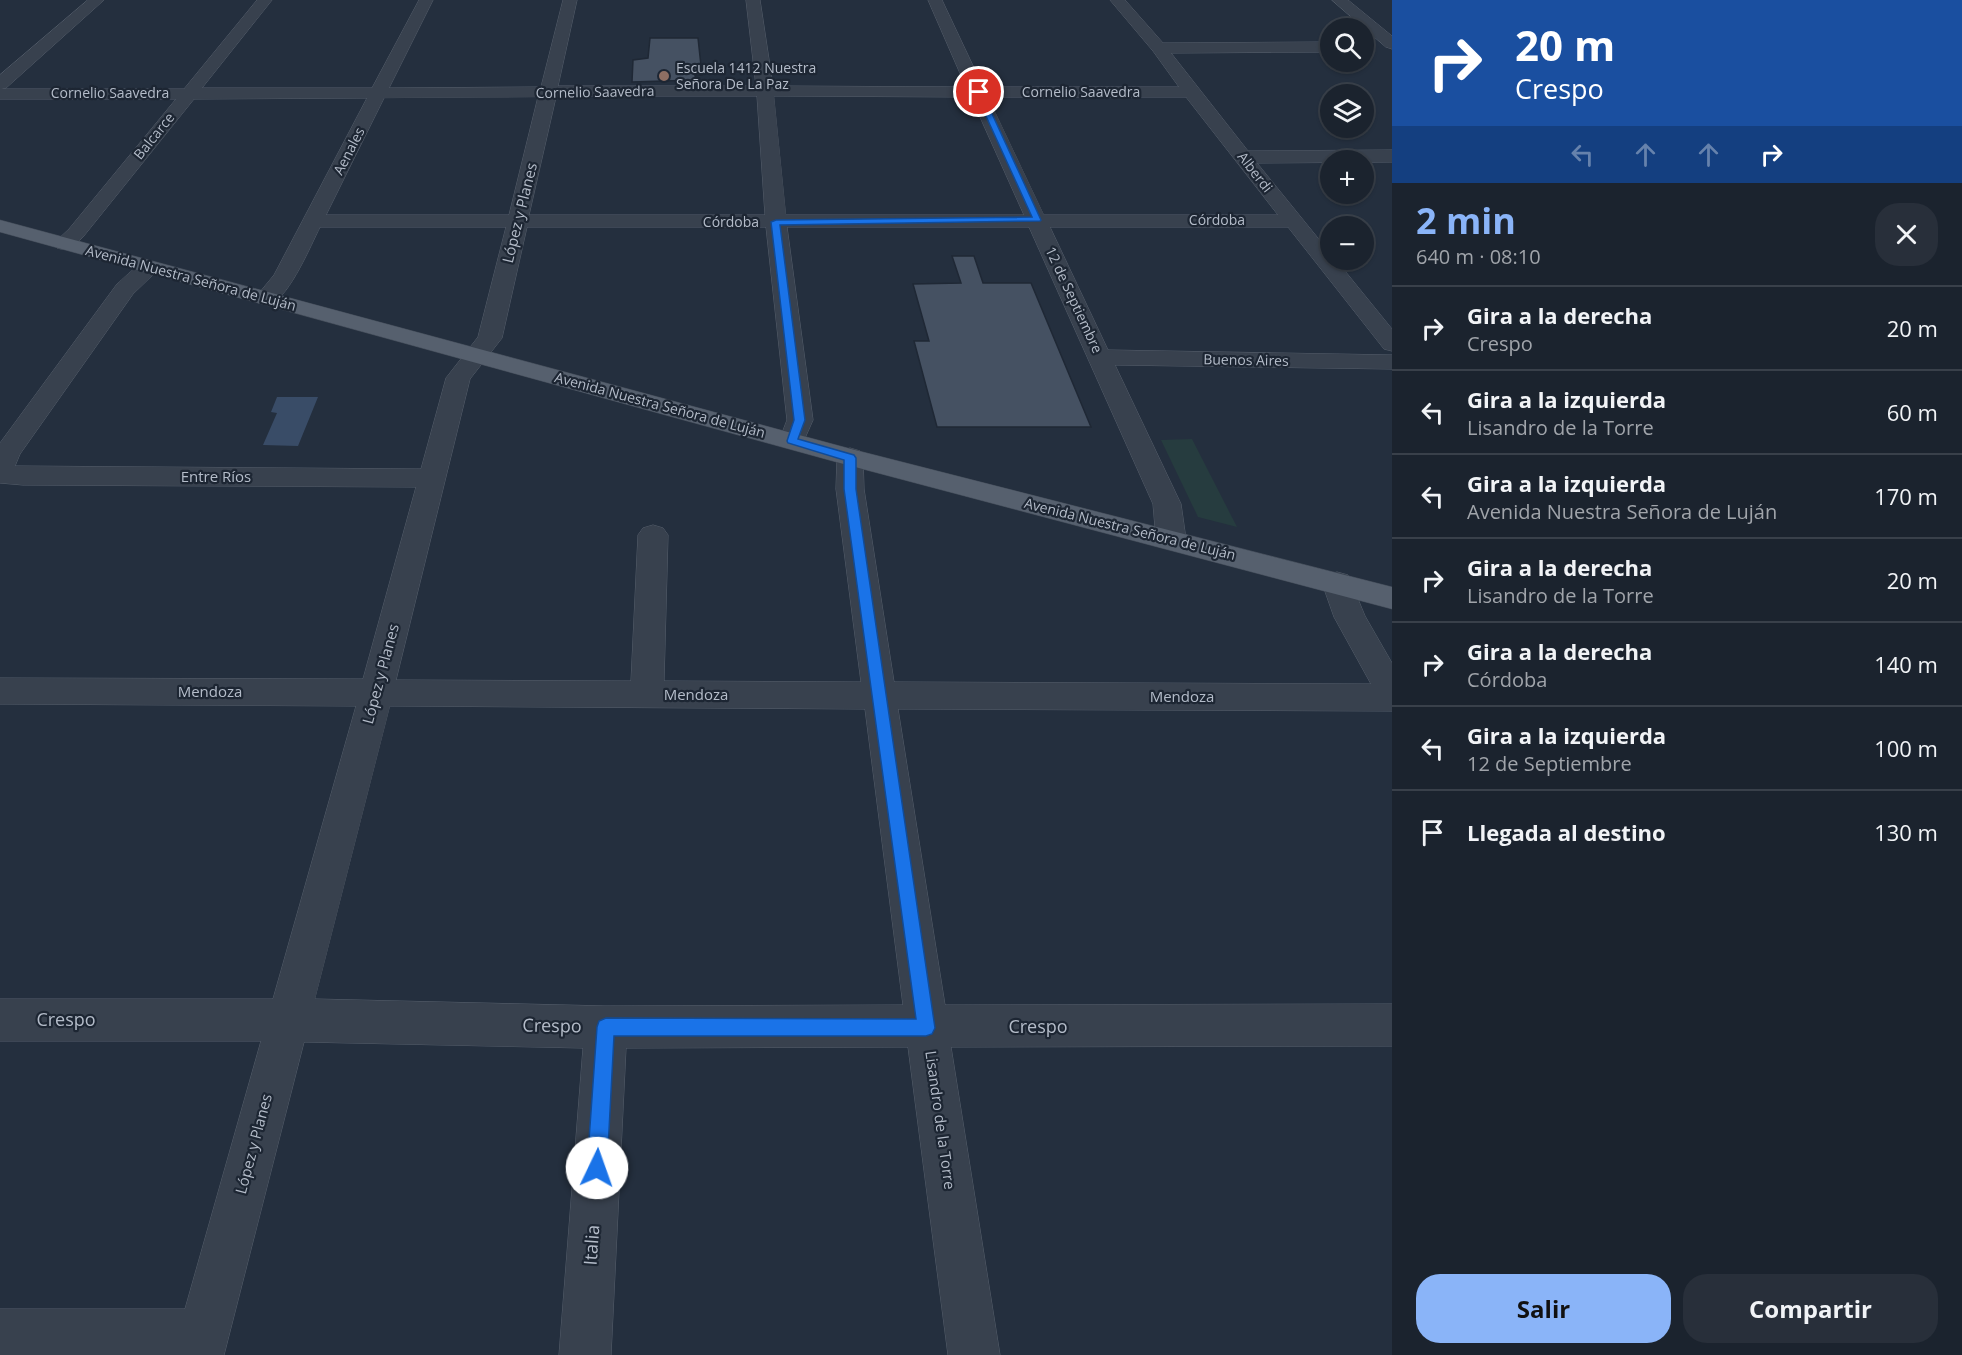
<!DOCTYPE html>
<html lang="es">
<meta charset="utf-8">
<style>
:root{--surface:#1b232e;--page:#282f3a;--text:#f1f3f6;--muted:#a0a4aa;--line:#39404a;--accent:#8ab4f8}
body{margin:0;font-family:"Open Sans",sans-serif;background:var(--page);color:var(--text);height:100vh;display:flex;flex-direction:column;font-size:22px;white-space:nowrap}
*{box-sizing:border-box;margin:0}
p{font-size:20px;color:var(--muted)}
.icon{flex:none;width:33px;height:33px;fill:none;stroke:currentColor;stroke-width:2;stroke-linecap:round;stroke-linejoin:round}
.map{position:relative;flex:1;overflow:hidden}
.sheet{display:flex;flex-direction:column;background:var(--surface);width:570px}
.sheet>*{flex:none}
.hud{background:#1a4fa0;color:#fff;overflow:hidden}
.fabs{position:absolute;left:1320px;top:18px;display:grid;gap:12px}
.fabs a{display:grid;place-items:center;width:54px;height:54px;border-radius:50%;background:var(--surface);box-shadow:0 2px 4px #0004,0 0 0 2px var(--line);font-size:30px}
.pin{position:absolute;display:grid;place-items:center;width:51px;height:51px;color:#fff;margin:-26px;border:3px solid #fff;border-radius:50%;box-shadow:0 2px 6px #0007}
.me{position:absolute;width:66px;margin:-33px;rotate:3deg;stroke-linejoin:round;filter:drop-shadow(0 0 4px #0008)}
.turn{display:flex;align-items:center;gap:21px;height:126px;padding:0 24px;font-size:27px}
.turn .icon{width:78px;height:78px;stroke-width:2.5}
.turn b{display:block;font-size:42px;line-height:51px}
.lanes{display:flex;align-items:center;height:57px;padding:0 24px;background:#0003;justify-content:center;gap:30px;direction:ltr}
.lanes .off{opacity:.35}
.round{display:grid;place-items:center;flex:none;width:63px;height:63px;border-radius:24px;background:var(--page)}
.overview{display:flex;align-items:center;justify-content:space-between;height:102px;padding:0 24px}
h1{font-size:36px;font-weight:700;line-height:45px;color:var(--accent)}
.button{display:flex;gap:12px;margin-top:auto;padding:12px 24px}
.button a{flex:1;height:69px;border-radius:24px;background:var(--accent);color:#111;font-size:24px;font-weight:700;line-height:69px;text-align:center}
.button a+a{background:var(--page);color:var(--text)}
ul{padding:0;list-style:none}
li{display:flex;align-items:center;gap:18px;height:84px;padding:0 24px;border-top:2px solid var(--line)}
li div{flex:1}
li b{display:block;font-size:22px}
li em{font-style:normal}
main{display:flex;flex:1;min-height:0}
.map>svg:first-child{display:block}
.green{fill:#263c3f}
.water{fill:#394c67}
.building{fill:#455162;stroke:#1f2835;stroke-width:1.5}
.lines{fill:none;stroke-linecap:round;stroke-linejoin:round}
.minor-casing{stroke:#565f6c;stroke-width:1}
.major-casing{stroke:#414a57;stroke-width:1}
.minor{fill:#38414e;fill-rule:evenodd}
.major{fill:#56606e;fill-rule:evenodd}
.route{fill:#1a73e8;stroke:#114b97;stroke-width:1.5}
.education-dot{fill:#8d6e63;stroke:#1d2633;stroke-width:2}
.labels{text-anchor:middle;stroke-width:4.5;stroke-linejoin:round;paint-order:stroke}
.far-poi-label{font-size:14px;fill:#b4bcc9;stroke:#1d2633;text-anchor:start}
.far-street-label{font-size:14px;fill:#b4bcc9;stroke:#1d2633}
.street-label{font-size:15px;fill:#b4bcc9;stroke:#1d2633}
.near-street-label{font-size:18px;fill:#b4bcc9;stroke:#1d2633}
</style>
<main>
<div class="map">
<svg width="1392" height="1355" viewBox="0 0 1392 1355">
<rect width="100%" height="100%" fill="#242f3e"/>
<path class="green" d="M1192,439L1237,527L1198,517L1161,440Z"/>
<path class="water" d="M277,397H318L298,446L263,445L277,413L271,412Z"/>
<path class="building" d="M650,38H698L702,75H695L696,80L632,82L633,60L648,58Z
M952,256H974L983,283H1031L1091,427H937L914,341H929L913,284L961,283Z"/>
<g class="lines">
<g class="minor-casing">
<path id="minor" d="M88,0H104L6,88L1,89H184L257,0H272L202,88H372L419,0H433L389,88L541,87L563,0H577L558,86H756L746,0H760L773,86L966,87L928,0H942L983,87H1179L1153,51L1110,0H1125L1163,43L1330,42V52L1171,53L1248,151L1392,150V162L1257,163L1330,253V260H1336L1392,329V351L1384,349L1288,227H1050L1108,350L1392,355V369L1115,365L1181,504L1186,539L1181,546L1171,549L1161,546L1156,539L1153,504L1029,227H787L813,420L801,447L792,449L783,447L779,441L787,420L766,227H527L502,338L470,379L396,680L631,681L638,535L643,528L653,525L663,528L668,535L664,681L861,682L836,489L837,457L840,451L850,448L860,451L863,457L864,489L894,682L1371,684L1334,617L1322,583L1326,575L1337,572L1348,575L1365,616L1392,663V711L898,709L945,1005L1392,1004V1046L951,1047L1000,1355H948L908,1047L626,1048L611,1355H559L583,1048L304,1042L224,1355H0V1309H185L261,1041H0V999H273L356,706L0,704V678L363,679L416,487L23,485L0,483V443L117,284C129,274 140,259 157,263L160,268L133,294L20,454L15,466L421,469L446,378L478,337L506,227H320C311,245 290,295 272,303C267,305 263,304 258,303L255,298L274,275L367,98L194,99L83,237C74,246 69,252 57,248L53,244L69,229L176,99H0V75ZM566,96H757L765,215H529L556,97ZM774,96L971,97L1024,215H786ZM538,97L509,215H326L384,98ZM988,97H1186L1278,215H1044ZM390,706L865,709L903,1005L606,1006L315,999Z
M1332,0H1348L1392,36V49L1386,47Z"/>
</g>
<g class="major-casing">
<path id="major" d="M0,220L851,449L1392,587V609L840,463L0,232Z"/>
</g>
<use href="#minor" class="minor"/>
<use href="#major" class="major"/>
</g>
<path class="route" d="M979,90L982,92L1041,220L1040,221L780,225L805,420L798,439L854,455L856,458V489L935,1028L932,1034L926,1036H614L607,1168L604,1174L597,1177L590,1174L587,1168L597,1027L599,1021L606,1018L916,1019L844,489V460L788,443L787,441L794,420L771,222L776,220L1032,217L975,92Z"/>
<circle class="education-dot" cx="664" cy="76" r="6"/>
<g class="labels">
<g class="far-poi-label">
<text x="676" y="73">Escuela 1412 Nuestra<tspan x="676" dy="16">Señora De La Paz</tspan></text>
</g>
<g class="far-street-label">
<text transform="translate(595 92) rotate(-1)" y="5">Cornelio Saavedra</text>
<text x="1081" y="97">Cornelio Saavedra</text>
<text x="110" y="98">Cornelio Saavedra</text>
<text transform="translate(154 136) rotate(-51)" y="5">Balcarce</text>
<text transform="translate(349 151) rotate(-63)" y="5">Aenales</text>
<text transform="translate(1255 172) rotate(52)" y="5">Alberdi</text>
<text x="1217" y="225">Córdoba</text>
<text x="731" y="227">Córdoba</text>
<text transform="translate(191 278) rotate(15)" y="5">Avenida Nuestra Señora de Luján</text>
<text transform="translate(1074 300) rotate(65)" y="5">12 de Septiembre</text>
<text transform="translate(1246 360) rotate(1)" y="5">Buenos Aires</text>
<text transform="translate(660 405) rotate(15)" y="5">Avenida Nuestra Señora de Luján</text>
<text transform="translate(1130 529) rotate(14)" y="5">Avenida Nuestra Señora de Luján</text>
</g>
<g class="street-label">
<text transform="translate(520 213) rotate(-76)" y="5">López y Planes</text>
<text x="216" y="482">Entre Ríos</text>
<text transform="translate(381 674) rotate(-75)" y="5">López y Planes</text>
<text x="210" y="697">Mendoza</text>
<text x="696" y="700">Mendoza</text>
<text x="1182" y="702">Mendoza</text>
<text transform="translate(940 1120) rotate(82)" y="5">Lisandro de la Torre</text>
<text transform="translate(254 1144) rotate(-75)" y="5">López y Planes</text>
</g>
<g class="near-street-label">
<text x="66" y="1026">Crespo</text>
<text transform="translate(552 1026) rotate(1)" y="6">Crespo</text>
<text x="1038" y="1033">Crespo</text>
<text transform="translate(592 1245) rotate(-86)" y="6">Italia</text>
</g>
</g>
</svg>
<div class="fabs">
<a><svg class="icon" aria-label="search" viewBox="0 0 24 24"><circle cx="10" cy="10" r="6"/><path d="M15 15l6 6"/></svg></a>
<a><svg class="icon" aria-label="layers" viewBox="0 0 24 24"><path d="M12 4l9 5-9 5-9-5zM3 14l9 5 9-5"/></svg></a>
<a>+</a>
<a>−</a>
</div>
<div class="pin" style="left:979px;top:92px;background:#d93025"><svg class="icon" aria-label="arrive" viewBox="0 0 24 24"><path d="M6 21V4h12l-3 4 3 4H6"/></svg></div>
<svg class="me" style="left:597px;top:1168px" viewBox="-20 -20 40 40"><circle r="19" fill="#fff"/><path d="M0-13L10 11 0 6-10 11z" fill="#1a73e8"/></svg>
</div>
<section class="sheet">
<div class="hud">
<div class="turn"><svg class="icon" aria-label="right" viewBox="0 0 24 24"><path d="M7 20v-9h11M14 6l5 5-5 5"/></svg><div><b>20 m</b>Crespo</div></div>
<div class="lanes"><svg class="icon off" aria-label="left" viewBox="0 0 24 24"><path d="M17 20v-9H6M10 6l-5 5 5 5"/></svg><svg class="icon off" aria-label="ahead" viewBox="0 0 24 24"><path d="M12 20V5M6 11l6-6 6 6"/></svg><svg class="icon off" aria-label="ahead" viewBox="0 0 24 24"><path d="M12 20V5M6 11l6-6 6 6"/></svg><svg class="icon" aria-label="right" viewBox="0 0 24 24"><path d="M7 20v-9h11M14 6l5 5-5 5"/></svg></div>
</div>
<div class="overview"><div><h1>2 min</h1><p>640 m · 08:10</p></div><a class="round"><svg class="icon" aria-label="close" viewBox="0 0 24 24"><path d="M6 6l12 12M18 6L6 18"/></svg></a></div>
<ul>
<li><svg class="icon" aria-label="right" viewBox="0 0 24 24"><path d="M7 20v-9h11M14 6l5 5-5 5"/></svg><div><b>Gira a la derecha</b><p>Crespo</p></div><em>20 m</em></li>
<li><svg class="icon" aria-label="left" viewBox="0 0 24 24"><path d="M17 20v-9H6M10 6l-5 5 5 5"/></svg><div><b>Gira a la izquierda</b><p>Lisandro de la Torre</p></div><em>60 m</em></li>
<li><svg class="icon" aria-label="left" viewBox="0 0 24 24"><path d="M17 20v-9H6M10 6l-5 5 5 5"/></svg><div><b>Gira a la izquierda</b><p>Avenida Nuestra Señora de Luján</p></div><em>170 m</em></li>
<li><svg class="icon" aria-label="right" viewBox="0 0 24 24"><path d="M7 20v-9h11M14 6l5 5-5 5"/></svg><div><b>Gira a la derecha</b><p>Lisandro de la Torre</p></div><em>20 m</em></li>
<li><svg class="icon" aria-label="right" viewBox="0 0 24 24"><path d="M7 20v-9h11M14 6l5 5-5 5"/></svg><div><b>Gira a la derecha</b><p>Córdoba</p></div><em>140 m</em></li>
<li><svg class="icon" aria-label="left" viewBox="0 0 24 24"><path d="M17 20v-9H6M10 6l-5 5 5 5"/></svg><div><b>Gira a la izquierda</b><p>12 de Septiembre</p></div><em>100 m</em></li>
<li><svg class="icon" aria-label="arrive" viewBox="0 0 24 24"><path d="M6 21V4h12l-3 4 3 4H6"/></svg><div><b>Llegada al destino</b></div><em>130 m</em></li>
</ul>
<div class="button"><a>Salir</a><a>Compartir</a></div>
</section>
</main>
